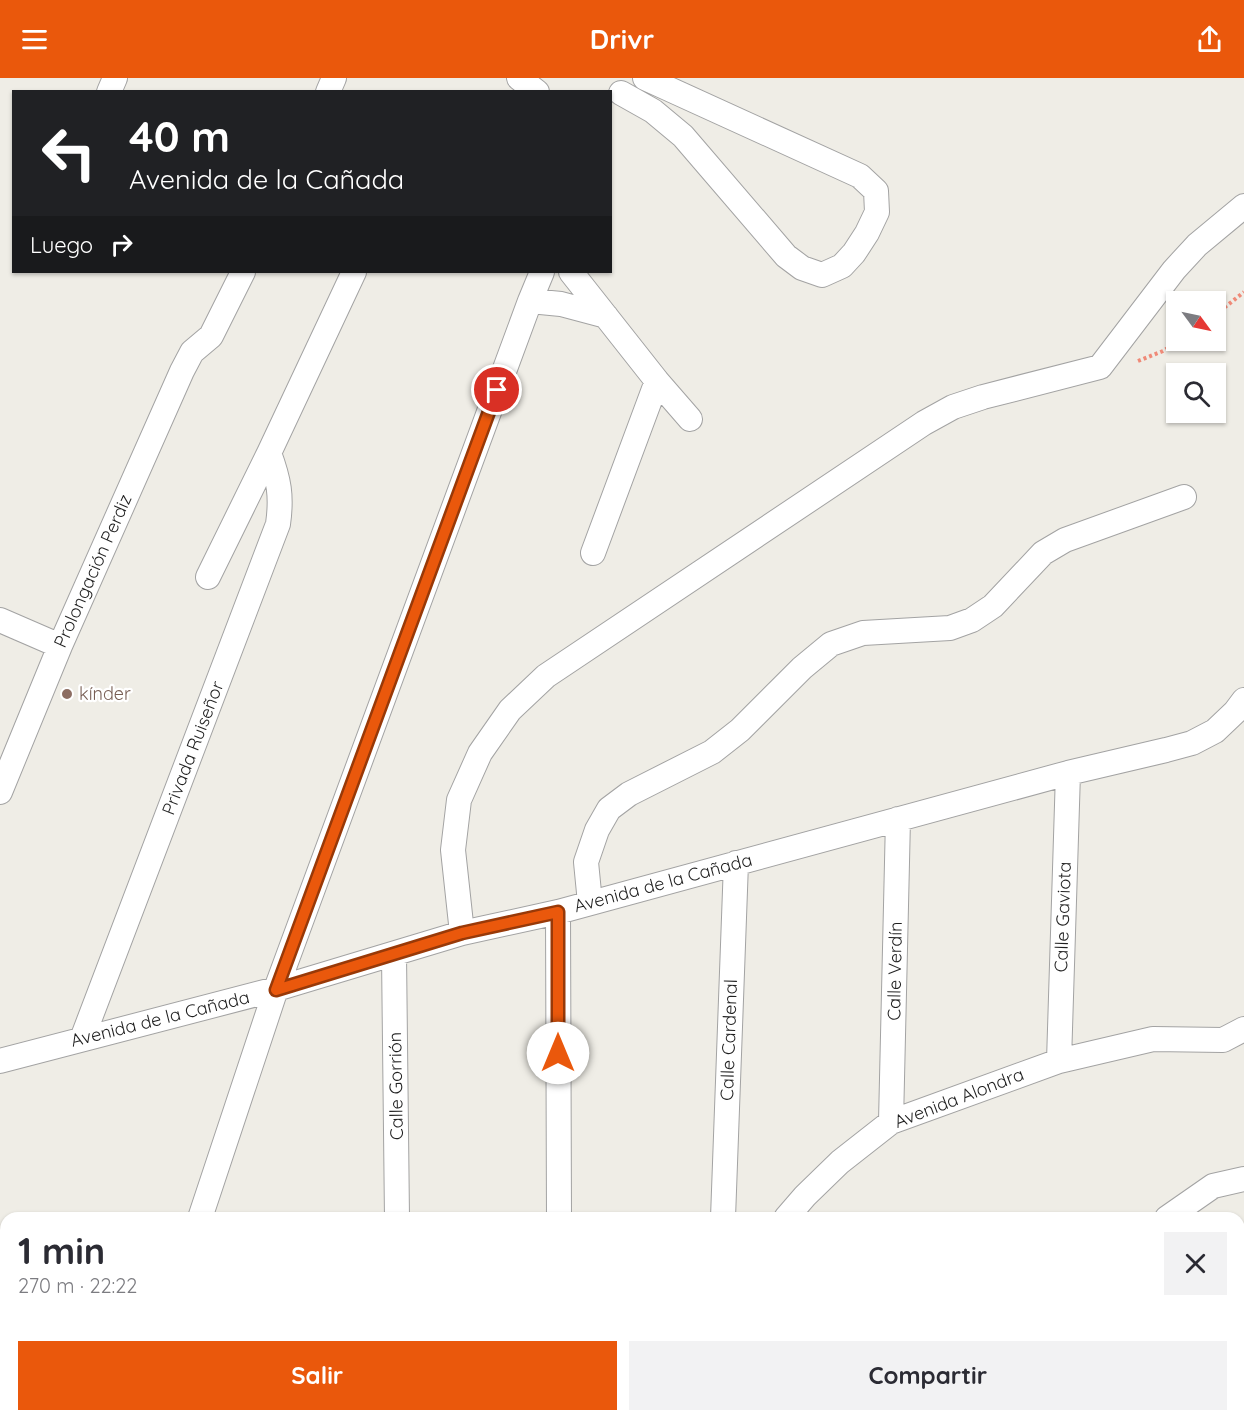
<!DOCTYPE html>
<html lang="es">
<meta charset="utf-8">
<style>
:root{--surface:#fff;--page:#f2f2f3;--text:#2b2b33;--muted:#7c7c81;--accent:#ea580c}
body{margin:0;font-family:Quicksand,sans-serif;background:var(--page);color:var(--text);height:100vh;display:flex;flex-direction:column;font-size:22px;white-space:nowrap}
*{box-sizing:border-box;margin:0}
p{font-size:20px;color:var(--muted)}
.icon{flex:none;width:33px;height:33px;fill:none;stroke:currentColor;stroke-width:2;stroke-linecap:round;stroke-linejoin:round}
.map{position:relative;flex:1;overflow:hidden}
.side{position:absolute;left:0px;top:1134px;width:1245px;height:210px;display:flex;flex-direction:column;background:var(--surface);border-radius:18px 18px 0 0;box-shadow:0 2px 4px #0004}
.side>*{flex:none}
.hud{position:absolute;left:12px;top:12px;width:600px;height:183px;border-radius:0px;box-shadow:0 2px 4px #0004;background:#202124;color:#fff;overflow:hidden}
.needle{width:39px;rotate:123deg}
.buttons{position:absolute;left:1166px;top:213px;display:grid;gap:12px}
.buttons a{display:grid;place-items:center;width:60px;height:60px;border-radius:0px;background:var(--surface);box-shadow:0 2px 4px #0004;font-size:30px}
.pin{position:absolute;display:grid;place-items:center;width:51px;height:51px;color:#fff;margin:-26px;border:3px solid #fff;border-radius:50%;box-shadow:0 2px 6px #0007}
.me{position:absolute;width:66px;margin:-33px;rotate:0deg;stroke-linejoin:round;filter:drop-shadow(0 0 4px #0008)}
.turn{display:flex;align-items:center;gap:21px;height:126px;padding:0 18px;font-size:27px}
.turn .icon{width:78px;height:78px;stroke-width:2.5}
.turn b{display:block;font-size:42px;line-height:51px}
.then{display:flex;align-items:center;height:57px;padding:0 18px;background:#0003;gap:12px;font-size:22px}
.round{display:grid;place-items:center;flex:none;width:63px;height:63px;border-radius:0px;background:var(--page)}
.head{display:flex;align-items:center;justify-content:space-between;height:102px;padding:0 18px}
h1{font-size:36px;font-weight:800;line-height:45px}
.action{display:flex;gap:12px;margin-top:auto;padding:12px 18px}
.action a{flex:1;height:69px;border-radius:0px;background:var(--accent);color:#fff;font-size:24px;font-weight:800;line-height:69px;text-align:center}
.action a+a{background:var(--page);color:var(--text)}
header{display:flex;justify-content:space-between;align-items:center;height:78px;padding:0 18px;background:var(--accent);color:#fff;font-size:27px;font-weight:800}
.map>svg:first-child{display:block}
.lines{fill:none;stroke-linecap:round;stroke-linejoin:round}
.minor-casing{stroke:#a3a3a3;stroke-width:26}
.path{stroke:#ef8a78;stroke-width:4;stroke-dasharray:3 3;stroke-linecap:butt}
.minor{stroke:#fff;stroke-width:24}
.route-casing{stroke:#983908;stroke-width:15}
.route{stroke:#ea580c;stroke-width:10}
.education-dot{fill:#8d6e63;stroke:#fff;stroke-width:2}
.labels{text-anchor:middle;stroke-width:4.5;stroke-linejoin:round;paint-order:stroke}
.street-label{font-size:18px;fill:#1f1f1f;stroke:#fff}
.education-label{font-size:18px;fill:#785e54;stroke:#fff;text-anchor:start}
</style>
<header><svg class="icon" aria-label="menu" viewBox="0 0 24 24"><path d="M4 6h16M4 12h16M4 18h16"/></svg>Drivr<svg class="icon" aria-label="share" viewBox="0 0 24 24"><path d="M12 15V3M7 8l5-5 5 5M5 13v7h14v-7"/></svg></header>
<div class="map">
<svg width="1244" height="1344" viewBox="0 0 1244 1344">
<rect width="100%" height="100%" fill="#efede6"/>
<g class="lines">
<g class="minor-casing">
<path id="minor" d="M519,0L537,14
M109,14L115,0
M328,14L334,0
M621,15L653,33L683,58L786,178L802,190L822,197L842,188L854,175L867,155L877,134L876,113L860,98L645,0
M571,194L657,303L690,341
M530,223L561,226L606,238
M593,475L657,303
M208,499L269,375L354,194
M0,542L60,568
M0,714L60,568L182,293L192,274L211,258L243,194
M590,825L586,784L597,752L609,731L629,716L712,674L740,652L802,590L831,566L863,555L950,550L972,542L993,528L1043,475L1065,462L1184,419
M558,834L559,1140
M462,855L453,772L459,722L480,675L510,632L546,598L924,345L953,329L983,319L1100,289L1174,192L1197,167L1244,128
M394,877L397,1140
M82,961L278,446C282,418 279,402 269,375
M0,983L276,911L462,855L558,834L1068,695L1166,672L1192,665L1215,653L1235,634L1244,622
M1059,983L1068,695
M891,1044L898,741
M200,1140L276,911L530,223L542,194
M723,1140L736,785
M786,1140L805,1118L840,1084L891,1044L1059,983L1153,961L1223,962L1244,951
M1167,1140L1213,1108L1244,1101
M0,1167L6,1169
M1239,1290L1244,1291
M314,1338L322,1344
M400,1338V1344
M561,1338V1344
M126,1341L141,1344
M0,1344H1
M631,1344L637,1338
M899,1344L907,1338"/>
</g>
<path class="path" d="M1215,237L1244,214
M1138,283L1163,273L1180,262"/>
<use href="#minor" class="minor"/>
</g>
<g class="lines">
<g class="route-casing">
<path id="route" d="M497,312L276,912L462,855L558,834V975"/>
</g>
<use href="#route" class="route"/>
</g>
<circle class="education-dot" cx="67" cy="616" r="6"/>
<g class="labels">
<g class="street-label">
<text transform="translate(93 493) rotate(-66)" y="6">Prolongación Perdiz</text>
<text transform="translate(193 670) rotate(-69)" y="6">Privada Ruiseñor</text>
<text transform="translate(663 805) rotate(-15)" y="6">Avenida de la Cañada</text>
<text transform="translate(1063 839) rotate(-88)" y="6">Calle Gaviota</text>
<text transform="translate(895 893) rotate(-89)" y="6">Calle Verdín</text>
<text transform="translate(160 941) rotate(-14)" y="6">Avenida de la Cañada</text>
<text transform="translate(729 962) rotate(-88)" y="6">Calle Cardenal</text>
<text transform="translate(396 1008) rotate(-91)" y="6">Calle Gorrión</text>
<text transform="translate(959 1020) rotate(-21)" y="6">Avenida Alondra</text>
</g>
<g class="education-label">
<text x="79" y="622">kínder</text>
</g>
</g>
</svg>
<div class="buttons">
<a><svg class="needle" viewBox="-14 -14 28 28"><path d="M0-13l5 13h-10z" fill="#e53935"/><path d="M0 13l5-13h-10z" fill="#7c7c81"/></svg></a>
<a><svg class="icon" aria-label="search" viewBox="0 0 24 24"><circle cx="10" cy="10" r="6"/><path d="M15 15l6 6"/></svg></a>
</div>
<div class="pin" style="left:497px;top:312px;background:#d93025"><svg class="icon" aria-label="arrive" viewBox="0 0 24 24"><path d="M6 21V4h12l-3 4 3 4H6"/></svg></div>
<svg class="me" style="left:558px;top:975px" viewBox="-20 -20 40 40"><circle r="19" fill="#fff"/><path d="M0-13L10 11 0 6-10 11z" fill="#ea580c"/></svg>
<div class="hud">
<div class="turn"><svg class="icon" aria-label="left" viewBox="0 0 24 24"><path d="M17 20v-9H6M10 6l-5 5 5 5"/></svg><div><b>40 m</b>Avenida de la Cañada</div></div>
<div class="then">Luego<svg class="icon" aria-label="right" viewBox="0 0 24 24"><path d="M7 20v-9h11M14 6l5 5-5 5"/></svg></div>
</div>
<section class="side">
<div class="head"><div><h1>1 min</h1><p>270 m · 22:22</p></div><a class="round"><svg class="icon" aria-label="close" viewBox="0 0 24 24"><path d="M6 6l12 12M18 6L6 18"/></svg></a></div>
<div class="action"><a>Salir</a><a>Compartir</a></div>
</section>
</div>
